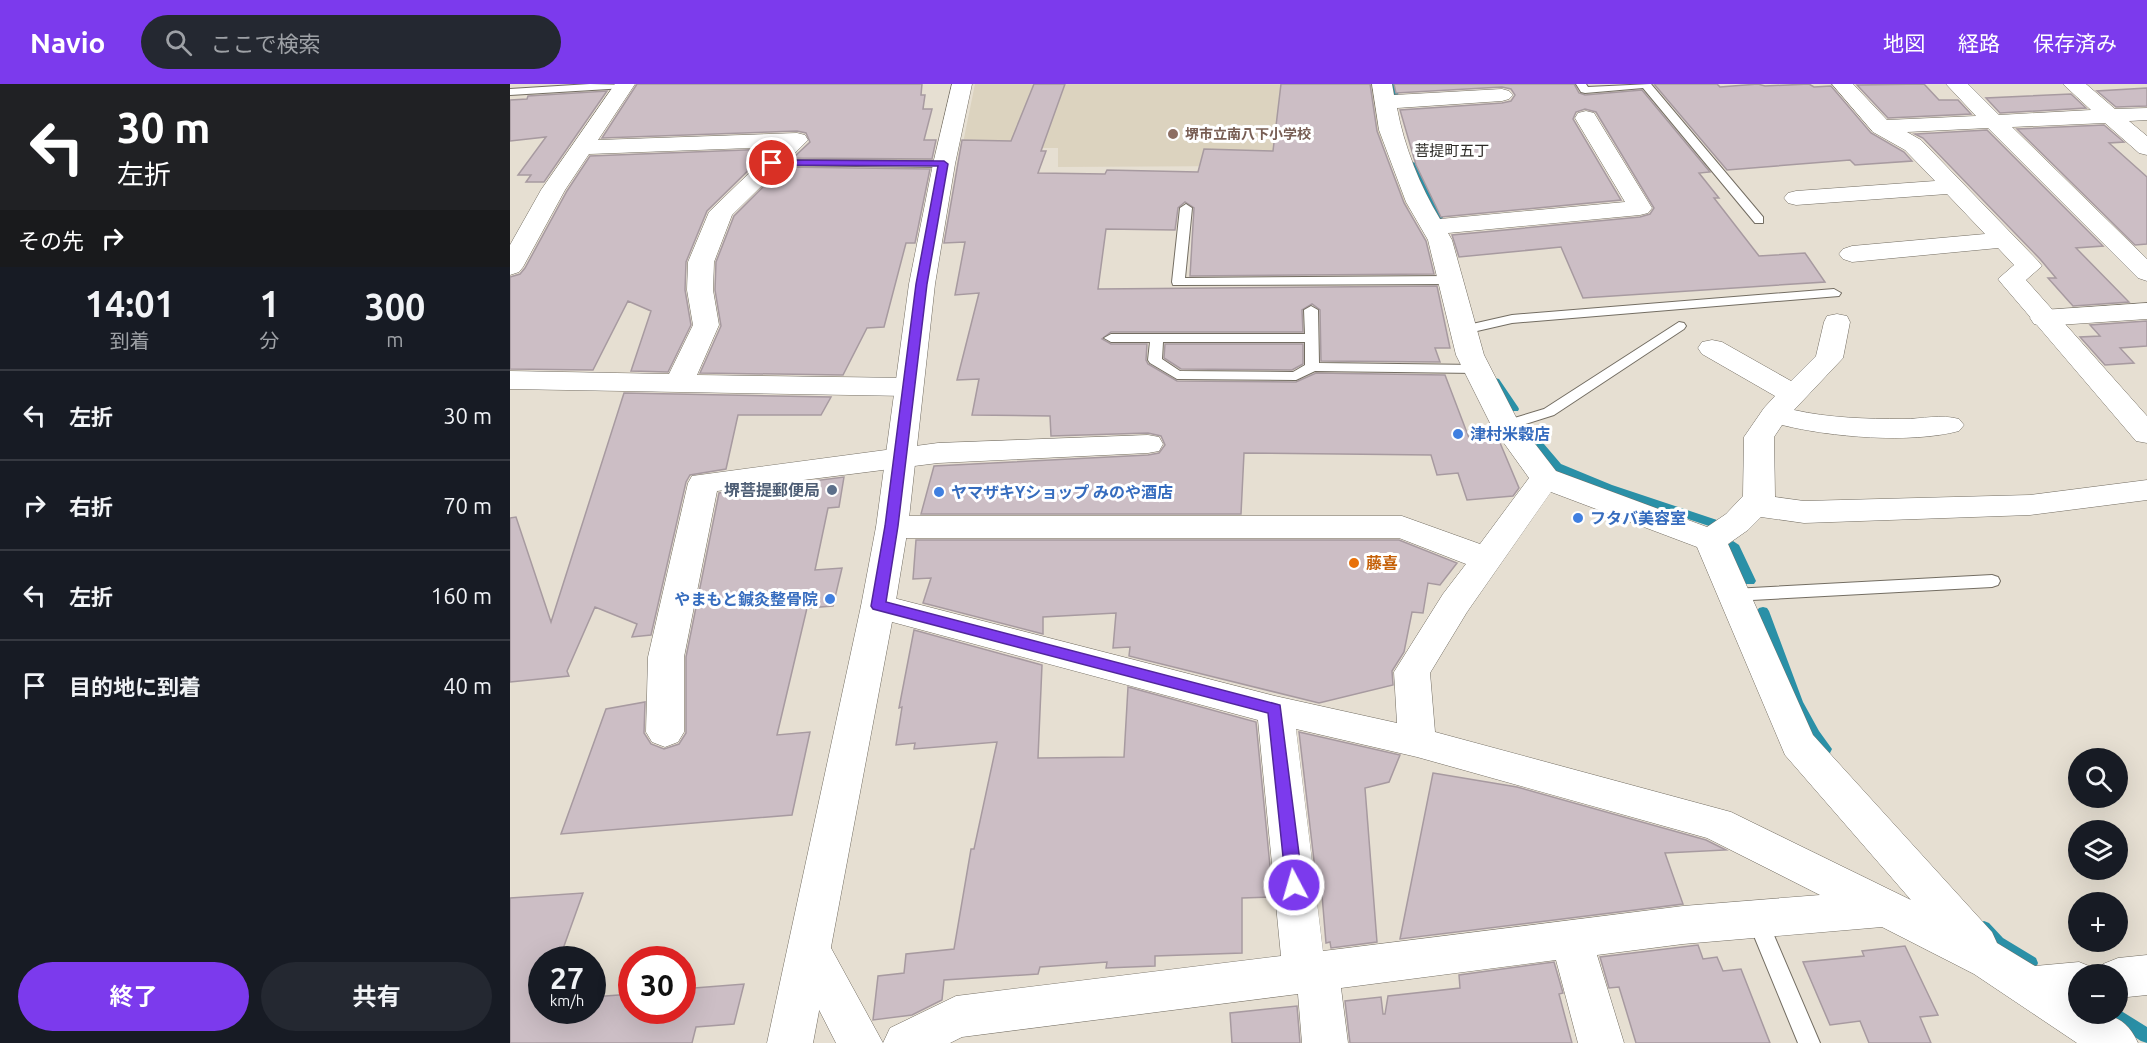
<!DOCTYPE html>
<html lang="ja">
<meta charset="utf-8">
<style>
:root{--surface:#171b24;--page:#242831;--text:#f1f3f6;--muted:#9ea1a6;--line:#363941;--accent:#7c3aed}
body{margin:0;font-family:Ubuntu,"Noto Sans JP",sans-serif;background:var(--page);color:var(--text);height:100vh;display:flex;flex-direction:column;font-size:22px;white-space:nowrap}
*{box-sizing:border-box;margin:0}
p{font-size:20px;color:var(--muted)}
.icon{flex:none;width:33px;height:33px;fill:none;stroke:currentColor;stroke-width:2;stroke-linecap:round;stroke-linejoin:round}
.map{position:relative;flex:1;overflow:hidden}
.side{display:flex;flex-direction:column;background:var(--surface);width:510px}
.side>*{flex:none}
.hud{background:#202124;color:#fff;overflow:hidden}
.fabs{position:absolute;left:1558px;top:664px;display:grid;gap:12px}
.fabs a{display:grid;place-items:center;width:60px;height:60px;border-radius:50%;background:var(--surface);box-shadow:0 6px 24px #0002;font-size:30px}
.speed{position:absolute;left:18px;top:862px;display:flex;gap:12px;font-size:30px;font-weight:700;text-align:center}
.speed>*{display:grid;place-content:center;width:78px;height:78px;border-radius:50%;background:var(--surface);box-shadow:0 6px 24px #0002;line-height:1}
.speed small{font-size:15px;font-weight:400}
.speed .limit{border:9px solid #d22;background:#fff;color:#111}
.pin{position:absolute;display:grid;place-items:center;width:51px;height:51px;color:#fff;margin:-26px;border:3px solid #fff;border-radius:50%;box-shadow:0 2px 6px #0007}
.me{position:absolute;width:66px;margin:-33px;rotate:354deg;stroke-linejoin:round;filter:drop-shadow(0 0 4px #0008)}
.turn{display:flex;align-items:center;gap:21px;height:126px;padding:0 18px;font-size:27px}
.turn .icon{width:78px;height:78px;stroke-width:2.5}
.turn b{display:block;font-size:42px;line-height:51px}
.then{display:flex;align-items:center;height:57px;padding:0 18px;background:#0003;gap:12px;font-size:22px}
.eta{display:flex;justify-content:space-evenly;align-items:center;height:102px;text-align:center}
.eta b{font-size:36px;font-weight:700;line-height:42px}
.button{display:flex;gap:12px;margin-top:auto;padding:12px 18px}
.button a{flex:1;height:69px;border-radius:36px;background:var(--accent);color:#fff;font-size:24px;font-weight:700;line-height:69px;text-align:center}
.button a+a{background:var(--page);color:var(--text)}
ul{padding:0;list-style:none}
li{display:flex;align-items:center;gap:18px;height:90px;padding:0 18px;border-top:2px solid var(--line)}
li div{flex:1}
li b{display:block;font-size:22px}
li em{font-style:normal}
header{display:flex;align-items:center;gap:36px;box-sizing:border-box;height:84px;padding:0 30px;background:var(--accent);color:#fff}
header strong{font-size:28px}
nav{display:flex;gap:33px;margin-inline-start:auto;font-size:21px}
.search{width:420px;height:54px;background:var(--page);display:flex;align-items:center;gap:15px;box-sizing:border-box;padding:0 21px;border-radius:33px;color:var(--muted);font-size:22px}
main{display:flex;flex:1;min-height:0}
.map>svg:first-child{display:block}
.built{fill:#dcd3bf}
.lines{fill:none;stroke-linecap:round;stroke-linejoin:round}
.stream{fill:#2a90a7;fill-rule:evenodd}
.building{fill:#ccbec5;stroke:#a79aa0;stroke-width:1.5}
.service-casing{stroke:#736d62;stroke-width:2}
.minor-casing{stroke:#736d62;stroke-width:1}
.tertiary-casing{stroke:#736d62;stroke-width:1}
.service{fill:#fff;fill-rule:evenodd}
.minor{fill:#fff;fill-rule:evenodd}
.tertiary{fill:#fff;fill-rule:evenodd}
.route{fill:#7c3aed;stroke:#51269a;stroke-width:1.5}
.education-dot{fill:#8d6e63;stroke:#fff;stroke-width:2}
.shop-dot{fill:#3f7fe0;stroke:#fff;stroke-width:2}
.service-dot{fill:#5c6f8a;stroke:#fff;stroke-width:2}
.food-dot{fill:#e8710a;stroke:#fff;stroke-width:2}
.labels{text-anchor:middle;stroke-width:6;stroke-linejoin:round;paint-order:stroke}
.far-education-label{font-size:14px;font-weight:bold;fill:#785e54;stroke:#fff;text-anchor:start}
.far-neighbourhood-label{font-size:15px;fill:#2d2b26;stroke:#fff}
.shop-label{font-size:16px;font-weight:bold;fill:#366cbe;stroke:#fff;text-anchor:start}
.service-label{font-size:16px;font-weight:bold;fill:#4e5e75;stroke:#fff;text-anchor:end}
.food-label{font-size:16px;font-weight:bold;fill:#c56008;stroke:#fff;text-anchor:start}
</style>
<header>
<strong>Navio</strong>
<div class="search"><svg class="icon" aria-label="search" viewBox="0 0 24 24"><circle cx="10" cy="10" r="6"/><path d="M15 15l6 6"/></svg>ここで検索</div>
<nav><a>地図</a><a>経路</a><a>保存済み</a></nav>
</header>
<main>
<section class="side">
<div class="hud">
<div class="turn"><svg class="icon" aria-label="left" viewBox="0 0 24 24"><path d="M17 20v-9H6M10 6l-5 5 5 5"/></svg><div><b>30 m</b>左折</div></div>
<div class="then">その先<svg class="icon" aria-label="right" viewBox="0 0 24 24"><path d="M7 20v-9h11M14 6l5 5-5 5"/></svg></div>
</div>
<div class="eta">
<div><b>14:01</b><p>到着</p></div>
<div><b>1</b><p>分</p></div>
<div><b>300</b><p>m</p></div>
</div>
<ul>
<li><svg class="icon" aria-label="left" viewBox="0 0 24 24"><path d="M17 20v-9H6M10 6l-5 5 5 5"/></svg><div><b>左折</b></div><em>30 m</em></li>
<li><svg class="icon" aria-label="right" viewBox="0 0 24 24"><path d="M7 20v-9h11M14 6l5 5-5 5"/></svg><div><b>右折</b></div><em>70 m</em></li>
<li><svg class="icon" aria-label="left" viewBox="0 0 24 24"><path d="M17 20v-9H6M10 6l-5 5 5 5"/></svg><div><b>左折</b></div><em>160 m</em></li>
<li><svg class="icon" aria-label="arrive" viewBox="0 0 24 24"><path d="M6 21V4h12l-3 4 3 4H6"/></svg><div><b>目的地に到着</b></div><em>40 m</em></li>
</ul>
<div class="button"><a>終了</a><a>共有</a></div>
</section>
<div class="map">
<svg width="1637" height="959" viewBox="0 0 1637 959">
<rect width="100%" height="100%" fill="#e6dfd2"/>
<path class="built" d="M465,0H862L874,68L899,125H730L729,82L548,83V64H452Z"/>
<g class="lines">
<path class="stream" d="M881,0H889L888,13L881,11Z
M899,77L906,79L933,133L932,135L929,136L925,133L898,79Z
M985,294L989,295L1008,323L1009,325L1008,327H1000L980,297Z
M1018,345L1022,346L1051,380L1102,401L1207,436L1209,439L1207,442H1199L1094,407L1043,386L1013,348Z
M1223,457L1229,461L1246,497L1244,500H1236L1234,497L1217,461Z
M1253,523L1257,524L1259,527L1293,618L1309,647L1322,665L1320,669C1316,670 1315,671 1311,669C1288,655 1257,555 1247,527L1249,524Z
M1474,837L1479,839L1493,854L1526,874L1528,879L1526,884L1520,886L1514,884L1483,864L1466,844L1469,839Z
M1608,925L1637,943V959L1631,957L1598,936L1596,930H1608Z"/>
</g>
<path class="building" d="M127,0H412L411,11H415L413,25H422L414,56H426L422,75L283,74L300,58L296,49L287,47L92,54Z
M524,0H555L531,67H536L528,89L595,90L597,86L688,88L694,65L763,67L771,0H860L867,47L894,119L916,157L924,190L680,192L684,124L675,118L668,124L665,146L596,145L588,205L927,202L940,264H925L930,278L811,277L810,226L802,220L792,226L793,248H601L592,255L601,260H637L636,276L638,280L667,297L786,298L806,289L935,291L959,354L986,351L988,354L1009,404L1003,412L957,416L948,389L927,391L921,371L734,369L731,430H411L424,382L638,371L649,369L655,361L651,352L638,349L541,352L540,332L462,331L469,295L447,296L469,209L445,211L455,158L434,159L452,56L501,57Z
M884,0H1064L1069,9L1075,11L1132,6L1200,88L1189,89L1209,114H1204L1249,172L1295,169L1315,198L1073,214L1051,163L949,173L942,151L1130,133L1140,130L1144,124L1086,28L1075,25L1066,28L1063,35L1111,116L931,133L906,81L890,26L992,19L1001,17L1005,11L1001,5L992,3L886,9Z
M1144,0H1207L1210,3L1248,0L1255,2L1299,0L1304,3L1321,2L1361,49L1394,68L1402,77L1345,81L1340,76L1217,86Z
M1414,0L1429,16H1448L1461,30L1378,34L1347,1Z
M1637,4V22L1606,23L1587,7Z
M97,7L34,98H16L21,91H8L36,53L0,57V16L17,15L18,12Z
M1561,10L1576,24L1490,29L1476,14Z
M1594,41L1614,58L1599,59L1637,93V160L1625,161L1507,45Z
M1477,46L1593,162L1566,164L1619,218L1563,222L1538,194H1546L1530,175L1413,54L1405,50Z
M260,65L197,127L176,178L175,206L181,241L158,288L121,287L141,227L118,217L83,286L0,285V193L10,190L15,184L57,107L80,72Z
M273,83L420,85L405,159H396L374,243L357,244L333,291L190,289L211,242L205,206L206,178L224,132Z
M1637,237V262L1610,264L1624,279L1595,281L1570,253L1590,252L1580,241Z
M655,260H793V280L782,286L671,285L654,274Z
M114,309L321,313L311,331H228L216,385L180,391L176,398L141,551L122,553L127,540L85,523L57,587L59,592L0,598V434L6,433L41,538Z
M334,393L329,423L318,424L305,486L332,484L323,522L297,524L267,651L300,648L282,731L51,750L96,625L135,618L134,649L141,660L154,665L169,660L176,649V573L209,409Z
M406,456H889L947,479L930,501L918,499L913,529L902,528L894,568L882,587L883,601L809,619L619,572L620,563L603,564L606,529L533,533V550L413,519L421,494L403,495Z
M404,546L532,581L528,674L614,673L618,603L746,638L763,813L732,814V869L645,872V882L596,884L597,878L530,883L528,890L434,896L432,916L402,931L363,936L368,892L394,889L396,870L444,865L461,765H464L487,658L404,665L405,659L386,661L392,623L389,624Z
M789,648L890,671L879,698L855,704L867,858L821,864L820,858L816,859L812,811H808Z
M923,689L1007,703L1196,756L1216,766L1155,769L1173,820L890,855Z
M73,809L49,876H32V927H82V913L122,910V927H172V905L234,900L224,940L186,943L182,959H0V814Z
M1188,861L1193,875L1207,873L1213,887L1231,885L1260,959H1126L1109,903L1099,904L1090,873Z
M1395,862L1428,931L1410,933L1421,959H1359L1350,937L1320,941L1293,878L1354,872L1352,867Z
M1044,878L1053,909L1049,910L1062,959H840L835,917L871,913L873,930H875L878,912L950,904L949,891Z
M787,922L790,959H722L720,929Z"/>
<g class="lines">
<g class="service-casing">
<path id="service" d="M80,0L120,1L115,4L0,11V5Z
M1066,0H1076L1078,3L1141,0L1253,133V139H1245L1133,4L1075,9L1071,8Z
M262,76L434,77L440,80L434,83L258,81V77Z
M676,120L682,124L675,194L940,192L946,196L940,200L663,201L662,198L670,124Z
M1324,205L1331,209L1329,212L1002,239L954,250L947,246L949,243L1002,231Z
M801,222L808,226L809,279L967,281L974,285L967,289L805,287L786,296L667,295L640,279L638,276L640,258H601L594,254L601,250H795L794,226ZM653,258H795V281L783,288L670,287L652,275Z
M1169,238L1174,239L1176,242L1174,245L1044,331L996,346L989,341L991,338L1034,325Z
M1482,491L1488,493L1490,497L1488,501L1482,503L1223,517L1217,515L1215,511L1217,507L1223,505Z
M1247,826L1254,828L1310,959H1288L1237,835L1240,828Z"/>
</g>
<g class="minor-casing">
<path id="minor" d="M105,0H125L88,56L287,49L295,51L298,56L222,131L204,178L203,206L209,241L187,291L398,294L408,297L412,303L408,309L398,312L0,305V287L159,290L183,241L177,206L178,178L199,128L266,63L79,70L55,106L13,183L9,188L0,191V161L31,106Z
M862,0H882L884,11L992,5L999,7L1003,11L999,15L992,17L887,24C894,62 910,102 930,135L1115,118L1065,34L1068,29L1076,27L1084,29L1087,34L1142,124L1138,129L1130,131L938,149L942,156L974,271L1009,339L1046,387L1197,443L1216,430L1233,412L1234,353L1254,324L1265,312L1192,270L1188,264L1192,258L1202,256L1212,258L1281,297L1306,272L1314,238L1317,232L1327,230L1337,232L1340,238L1333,274L1284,326C1319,334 1357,335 1393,335C1412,335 1431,330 1449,335L1454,341L1449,347C1401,360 1320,353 1272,341L1264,353L1265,413L1294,417L1520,411L1637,396V416L1520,431L1294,439L1251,433L1238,446L1218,460L1303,651L1482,848L1487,859L1525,882L1569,878L1584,884L1588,891L1593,880L1608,874L1637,871V911L1608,914V891H1569V930C1598,930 1615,930 1628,959H1567L1464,890L1372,843L1173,860L1087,871L1114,959H1068L1046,876L831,904L838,959H792L788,910L452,953L440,959H373L380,944L446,912L771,872L748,636L356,531L351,522L356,513L368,510L765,612L887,639L884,588L933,510L956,480L889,454H382L371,451L366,443L371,435L382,432H892L970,460L1019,394L981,341L946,271L918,156L896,118L869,46ZM1041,408L1187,463L1275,671L1401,816L1221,728L925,648L920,589L957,528ZM786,645L907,673L1197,754L1310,811L1173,822L813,867Z
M1322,0H1343L1377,36L1466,32L1436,0H1458L1489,31L1581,26L1553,0H1576L1605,25L1637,24V36L1619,37L1637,52V71L1629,69L1595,39L1502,43L1637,175V197L1628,194L1478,44L1397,48L1411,56L1528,177L1532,182L1516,196L1637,332V359L1626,357L1492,200L1488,195L1504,181L1488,164L1342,178L1333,175L1329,170L1333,165L1342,162L1475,150L1437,110L1286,121L1278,119L1274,114L1278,109L1286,107L1425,97L1395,66L1363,48Z
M638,351L649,353L653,360L649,367L638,369L428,379L207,407L174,573V648L168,658L155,663L142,658L136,648L138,573L178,399L182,392L428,359Z
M300,848L315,853L373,959H326L279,867L285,853Z"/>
</g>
<g class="tertiary-casing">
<path id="tertiary" d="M442,0H462L445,80L425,200L398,443L385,522L303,959H257L351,522L366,443L399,200L423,80Z
M1637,219V235L1533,242L1524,240L1520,234L1524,228L1533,226Z"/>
</g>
<use href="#service" class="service"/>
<use href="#minor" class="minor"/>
<use href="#tertiary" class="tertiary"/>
</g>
<path class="route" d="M262,76L434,77L438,80L417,200L388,442L376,518L770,621L793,801L790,806L784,809L778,806L776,801L758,629L363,525L361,522L375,442L406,200L428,82L259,81L258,79Z"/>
<circle class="education-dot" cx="663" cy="50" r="6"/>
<g class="shop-dot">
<circle cx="948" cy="350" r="6"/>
<circle cx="429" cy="408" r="6"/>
<circle cx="1068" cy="434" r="6"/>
<circle cx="320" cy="515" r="6"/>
</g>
<circle class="service-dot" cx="322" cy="406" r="6"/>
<circle class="food-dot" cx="844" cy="479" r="6"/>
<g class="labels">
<g class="far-education-label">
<text x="675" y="55">堺市立南八下小学校</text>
</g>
<g class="far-neighbourhood-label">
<text x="942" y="72">菩提町五丁</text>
</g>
<g class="shop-label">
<text x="960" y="356">津村米穀店</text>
<text x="441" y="414">ヤマザキYショップ みのや酒店</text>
<text x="1080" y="440">フタバ美容室</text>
<text x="308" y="521" text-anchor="end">やまもと鍼灸整骨院</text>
</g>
<g class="service-label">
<text x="310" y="412">堺菩提郵便局</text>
</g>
<g class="food-label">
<text x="856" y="485">藤喜</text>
</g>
</g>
</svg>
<div class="fabs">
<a><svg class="icon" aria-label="search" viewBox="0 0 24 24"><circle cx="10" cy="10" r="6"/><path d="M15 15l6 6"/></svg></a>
<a><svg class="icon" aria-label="layers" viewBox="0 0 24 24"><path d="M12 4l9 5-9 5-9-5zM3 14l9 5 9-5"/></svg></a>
<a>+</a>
<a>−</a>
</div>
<div class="speed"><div>27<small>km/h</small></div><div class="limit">30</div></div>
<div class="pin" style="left:262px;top:79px;background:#d93025"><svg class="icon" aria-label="arrive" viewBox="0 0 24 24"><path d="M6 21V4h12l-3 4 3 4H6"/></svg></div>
<svg class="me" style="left:784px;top:801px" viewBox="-20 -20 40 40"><circle r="17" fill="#7c3aed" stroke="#fff" stroke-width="3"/><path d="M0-11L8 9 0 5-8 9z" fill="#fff"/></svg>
</div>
</main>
